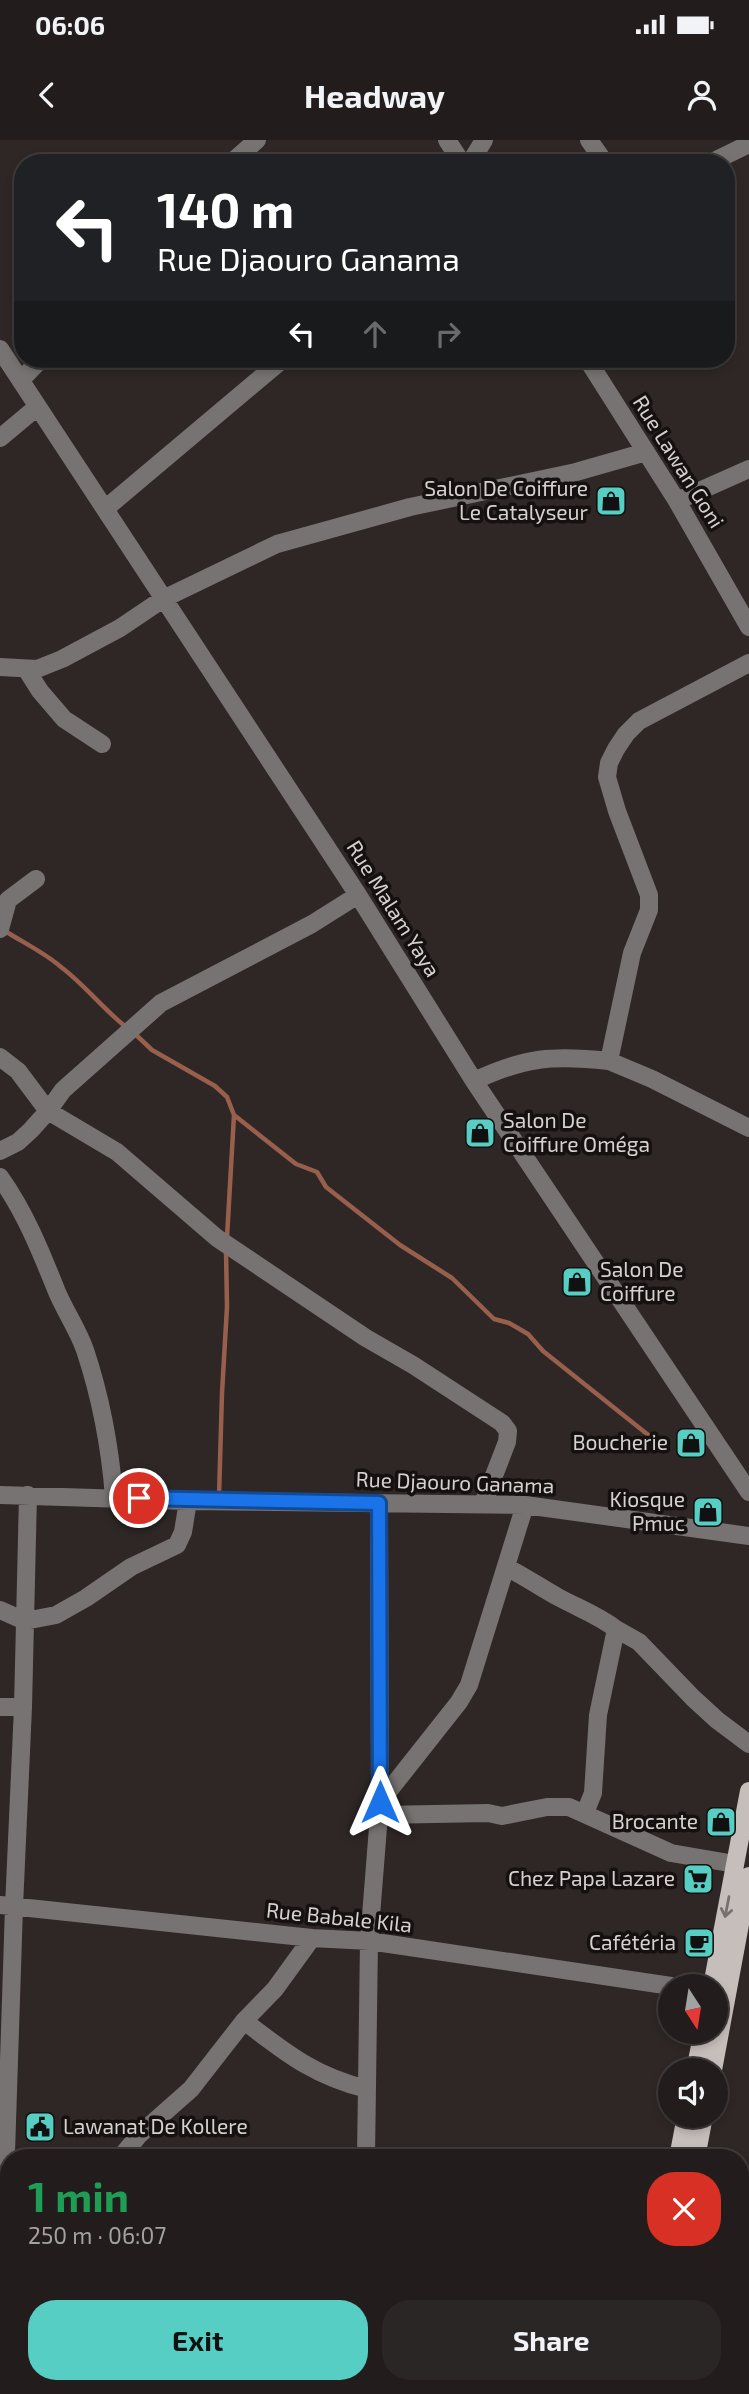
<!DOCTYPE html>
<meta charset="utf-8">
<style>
:root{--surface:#221d1c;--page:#2a2625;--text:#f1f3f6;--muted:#a2a2a3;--line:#3f3b3b;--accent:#56cec4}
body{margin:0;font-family:"Exo 2",sans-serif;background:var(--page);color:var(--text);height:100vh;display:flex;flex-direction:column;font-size:26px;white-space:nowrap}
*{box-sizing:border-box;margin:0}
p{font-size:23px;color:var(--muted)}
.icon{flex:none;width:38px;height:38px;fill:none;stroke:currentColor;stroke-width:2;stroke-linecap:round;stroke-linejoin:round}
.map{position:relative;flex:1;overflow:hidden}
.panel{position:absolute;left:0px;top:2009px;width:749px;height:245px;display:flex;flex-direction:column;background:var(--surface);border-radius:28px 28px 0 0;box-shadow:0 4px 10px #0003,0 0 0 2px var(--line)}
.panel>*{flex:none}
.top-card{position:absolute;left:14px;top:14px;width:721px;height:214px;border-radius:28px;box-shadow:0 4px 10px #0003,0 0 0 2px var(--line);background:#202124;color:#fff;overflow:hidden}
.needle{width:46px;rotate:168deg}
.tools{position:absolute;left:658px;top:1834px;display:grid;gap:14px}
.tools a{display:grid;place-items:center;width:70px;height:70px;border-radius:50%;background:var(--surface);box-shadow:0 4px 10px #0003,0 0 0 2px var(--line);font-size:35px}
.pin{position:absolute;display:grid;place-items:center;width:60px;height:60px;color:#fff;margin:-30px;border:4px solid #fff;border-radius:50%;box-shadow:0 2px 7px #0007}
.me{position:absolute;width:77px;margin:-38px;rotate:0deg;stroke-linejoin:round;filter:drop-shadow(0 0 5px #0008)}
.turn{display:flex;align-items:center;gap:24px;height:147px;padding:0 28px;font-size:32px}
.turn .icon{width:91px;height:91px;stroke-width:2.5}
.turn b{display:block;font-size:49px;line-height:60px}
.lanes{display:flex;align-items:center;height:66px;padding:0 28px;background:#0003;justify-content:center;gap:35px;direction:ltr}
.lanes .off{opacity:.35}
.round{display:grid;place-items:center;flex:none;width:74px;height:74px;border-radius:28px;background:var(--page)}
.headline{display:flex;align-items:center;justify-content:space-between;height:119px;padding:0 28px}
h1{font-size:42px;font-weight:700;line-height:52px;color:#1e9e55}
.cta{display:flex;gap:14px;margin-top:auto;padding:14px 28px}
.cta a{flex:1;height:80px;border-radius:28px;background:var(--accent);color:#111;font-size:28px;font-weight:700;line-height:80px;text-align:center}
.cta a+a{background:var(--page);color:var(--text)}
.status{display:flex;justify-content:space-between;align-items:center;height:49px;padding:0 35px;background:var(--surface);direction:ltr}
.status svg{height:19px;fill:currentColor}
header{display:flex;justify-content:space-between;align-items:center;height:91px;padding:0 28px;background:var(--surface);font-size:32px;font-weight:700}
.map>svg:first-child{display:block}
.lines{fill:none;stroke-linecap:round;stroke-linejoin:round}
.stream{stroke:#985f4d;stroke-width:4.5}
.minor{stroke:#777372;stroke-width:18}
.major{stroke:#c6bebb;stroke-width:18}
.oneway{stroke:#76706e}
.route-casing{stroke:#114b97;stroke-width:18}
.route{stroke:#1a73e8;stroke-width:12}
.labels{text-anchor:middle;stroke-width:7;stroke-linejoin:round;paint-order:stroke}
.street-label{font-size:21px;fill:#d6d1cf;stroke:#141110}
.poi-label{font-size:21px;fill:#d6d1cf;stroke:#141110;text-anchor:end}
</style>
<div class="status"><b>06:06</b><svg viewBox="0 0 49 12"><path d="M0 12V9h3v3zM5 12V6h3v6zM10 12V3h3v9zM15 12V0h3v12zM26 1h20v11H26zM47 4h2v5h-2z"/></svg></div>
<header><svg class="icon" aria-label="back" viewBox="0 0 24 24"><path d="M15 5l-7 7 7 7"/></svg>Headway<svg class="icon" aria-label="person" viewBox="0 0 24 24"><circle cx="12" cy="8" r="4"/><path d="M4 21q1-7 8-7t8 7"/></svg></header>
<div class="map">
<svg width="749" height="2254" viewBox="0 0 749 2254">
<rect width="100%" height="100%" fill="#2e2725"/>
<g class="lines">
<path class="stream" d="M5,791C24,803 45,813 61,827C85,845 103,869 126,887
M133,892L152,910L215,946L227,957L234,975L296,1024L317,1032L326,1047L400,1105L452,1138L494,1179L509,1183L528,1194L543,1211L652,1298
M227,1097L234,975
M219,1356L222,1253L227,1167L226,1110"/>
<path class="minor" d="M447,0L462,23
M589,0L605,23
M231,23L257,0
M470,23L484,0
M710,23L749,4
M0,209L358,755L474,941L749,1352
M587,219L677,361L749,487
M21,240L41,219
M0,298L36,268
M677,361L749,329
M105,369L283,219
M0,527L37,529L62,519L120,488L163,459L277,404L410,367L576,332L646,312
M26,529L40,551L64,579L102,604
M0,789L8,760L36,739
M0,917L18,931L48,971L117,1012L217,1098L366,1198L413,1225L502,1283L508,1291L507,1302L483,1364
M609,921L652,939L749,988
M474,941C525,917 553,915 609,921L632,813L649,770V755L617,671L607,637L609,623L616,609L626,594L639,581L749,523
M0,1011L18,1002L31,990L48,971L63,950L161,863L312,784L358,755
M0,1037C25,1072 41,1112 57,1152C65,1171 78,1190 85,1210C101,1258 110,1306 114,1357
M0,1355L188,1361L525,1365L749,1396
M506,1427C524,1436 540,1447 558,1457C578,1468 598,1475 616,1489
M0,1470L25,1481L56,1475L86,1458L131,1427L177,1405L183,1392L188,1361
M0,1567H23
M380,1662L459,1562L469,1545L525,1365
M585,1673L593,1653L598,1575L616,1489L639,1502L693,1558L717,1580L749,1604
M380,1675L488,1673L502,1676L547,1667H569L671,1713L735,1724
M0,1765L312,1798L369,1801L671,1846
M244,1881C286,1913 314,1936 367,1949
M120,2018L139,1995L191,1949L244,1881L275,1849L312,1798
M366,2018L369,1801L380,1662L379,1363
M0,2197L14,1767L23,1567L28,1355
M740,2232L749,2236
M121,2254L152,2245"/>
<path class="major" d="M712,1846L749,1651
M695,1930L703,1892
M713,1930L749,1736
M678,2018L686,1976
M696,2018L704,1976
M628,2254L629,2245
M649,2254L651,2245"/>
</g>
<defs><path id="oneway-shaft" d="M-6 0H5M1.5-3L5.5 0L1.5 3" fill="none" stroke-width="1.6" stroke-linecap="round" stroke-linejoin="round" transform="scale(1.75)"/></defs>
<use class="oneway" href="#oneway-shaft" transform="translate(727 1767) rotate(101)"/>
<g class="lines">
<g class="route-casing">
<path id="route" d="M139,1358L379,1363L380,1662"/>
</g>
<use href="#route" class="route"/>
</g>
<defs>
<g id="shop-square" transform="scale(1.575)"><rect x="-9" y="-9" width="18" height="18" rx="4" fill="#56cec4" stroke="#141110"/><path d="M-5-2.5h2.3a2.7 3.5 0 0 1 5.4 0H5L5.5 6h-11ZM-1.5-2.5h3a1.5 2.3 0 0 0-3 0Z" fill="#111"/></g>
<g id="supermarket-square" transform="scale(1.575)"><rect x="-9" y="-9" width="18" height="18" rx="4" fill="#56cec4" stroke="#141110"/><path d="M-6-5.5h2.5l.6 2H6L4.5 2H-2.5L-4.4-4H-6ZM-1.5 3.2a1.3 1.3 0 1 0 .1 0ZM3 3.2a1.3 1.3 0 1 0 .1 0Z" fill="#111"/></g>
<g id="cafe-square" transform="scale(1.575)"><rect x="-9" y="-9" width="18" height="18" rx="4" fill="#56cec4" stroke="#141110"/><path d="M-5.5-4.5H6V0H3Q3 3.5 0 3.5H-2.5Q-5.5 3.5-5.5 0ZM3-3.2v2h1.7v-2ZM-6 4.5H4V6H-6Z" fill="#111"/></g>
<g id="civic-square" transform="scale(1.575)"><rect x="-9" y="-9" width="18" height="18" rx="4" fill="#56cec4" stroke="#141110"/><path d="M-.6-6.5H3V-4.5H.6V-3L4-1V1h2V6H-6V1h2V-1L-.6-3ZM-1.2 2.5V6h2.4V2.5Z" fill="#111"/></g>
</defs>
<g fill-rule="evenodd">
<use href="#shop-square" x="611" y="361"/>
<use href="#shop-square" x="480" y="993"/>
<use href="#shop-square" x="577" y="1142"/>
<use href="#shop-square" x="691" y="1303"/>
<use href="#shop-square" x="708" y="1372"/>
<use href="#shop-square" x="721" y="1682"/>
<use href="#supermarket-square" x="698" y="1739"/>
<use href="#cafe-square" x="699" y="1803"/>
<use href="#civic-square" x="40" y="1987"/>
</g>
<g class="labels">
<g class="street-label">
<text transform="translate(678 322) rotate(58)" y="7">Rue Lawan Goni</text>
<text transform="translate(393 769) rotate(58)" y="7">Rue Malam Yaya</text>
<text transform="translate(455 1343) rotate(2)" y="7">Rue Djaouro Ganama</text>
<text transform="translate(339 1778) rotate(6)" y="7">Rue Babale Kila</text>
</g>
<g class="poi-label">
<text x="588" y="356">Salon De Coiffure<tspan x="588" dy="24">Le Catalyseur</tspan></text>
<text x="503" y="988" text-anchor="start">Salon De<tspan x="503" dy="24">Coiffure Oméga</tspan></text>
<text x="600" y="1137" text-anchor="start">Salon De<tspan x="600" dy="24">Coiffure</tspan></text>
<text x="668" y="1310">Boucherie</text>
<text x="685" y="1367">Kiosque<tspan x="685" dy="24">Pmuc</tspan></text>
<text x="698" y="1689">Brocante</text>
<text x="675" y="1746">Chez Papa Lazare</text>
<text x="676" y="1810">Cafétéria</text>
<text x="63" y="1994" text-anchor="start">Lawanat De Kollere</text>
</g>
</g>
</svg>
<div class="tools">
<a><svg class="needle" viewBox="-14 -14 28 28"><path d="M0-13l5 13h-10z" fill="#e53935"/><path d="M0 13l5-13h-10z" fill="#a2a2a3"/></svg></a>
<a><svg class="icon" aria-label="sound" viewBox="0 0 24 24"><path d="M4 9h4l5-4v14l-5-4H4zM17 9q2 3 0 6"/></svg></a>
</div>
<div class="pin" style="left:139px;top:1358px;background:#d93025"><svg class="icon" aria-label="arrive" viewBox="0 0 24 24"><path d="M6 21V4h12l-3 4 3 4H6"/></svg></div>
<svg class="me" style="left:380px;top:1662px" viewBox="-20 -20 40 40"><path d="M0-17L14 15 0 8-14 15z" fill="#1a73e8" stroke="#fff" stroke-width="4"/></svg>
<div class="top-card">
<div class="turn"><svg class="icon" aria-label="left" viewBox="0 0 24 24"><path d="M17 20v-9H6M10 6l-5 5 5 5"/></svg><div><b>140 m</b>Rue Djaouro Ganama</div></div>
<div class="lanes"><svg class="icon" aria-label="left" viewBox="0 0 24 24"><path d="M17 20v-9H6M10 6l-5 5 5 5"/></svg><svg class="icon off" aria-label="ahead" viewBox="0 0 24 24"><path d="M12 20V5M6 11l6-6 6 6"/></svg><svg class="icon off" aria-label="right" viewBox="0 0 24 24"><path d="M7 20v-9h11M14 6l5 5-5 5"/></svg></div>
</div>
<section class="panel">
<div class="headline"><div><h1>1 min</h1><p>250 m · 06:07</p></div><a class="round" style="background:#d93025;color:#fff"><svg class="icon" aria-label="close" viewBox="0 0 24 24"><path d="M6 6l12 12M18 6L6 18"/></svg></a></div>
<div class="cta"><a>Exit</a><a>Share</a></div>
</section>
</div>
